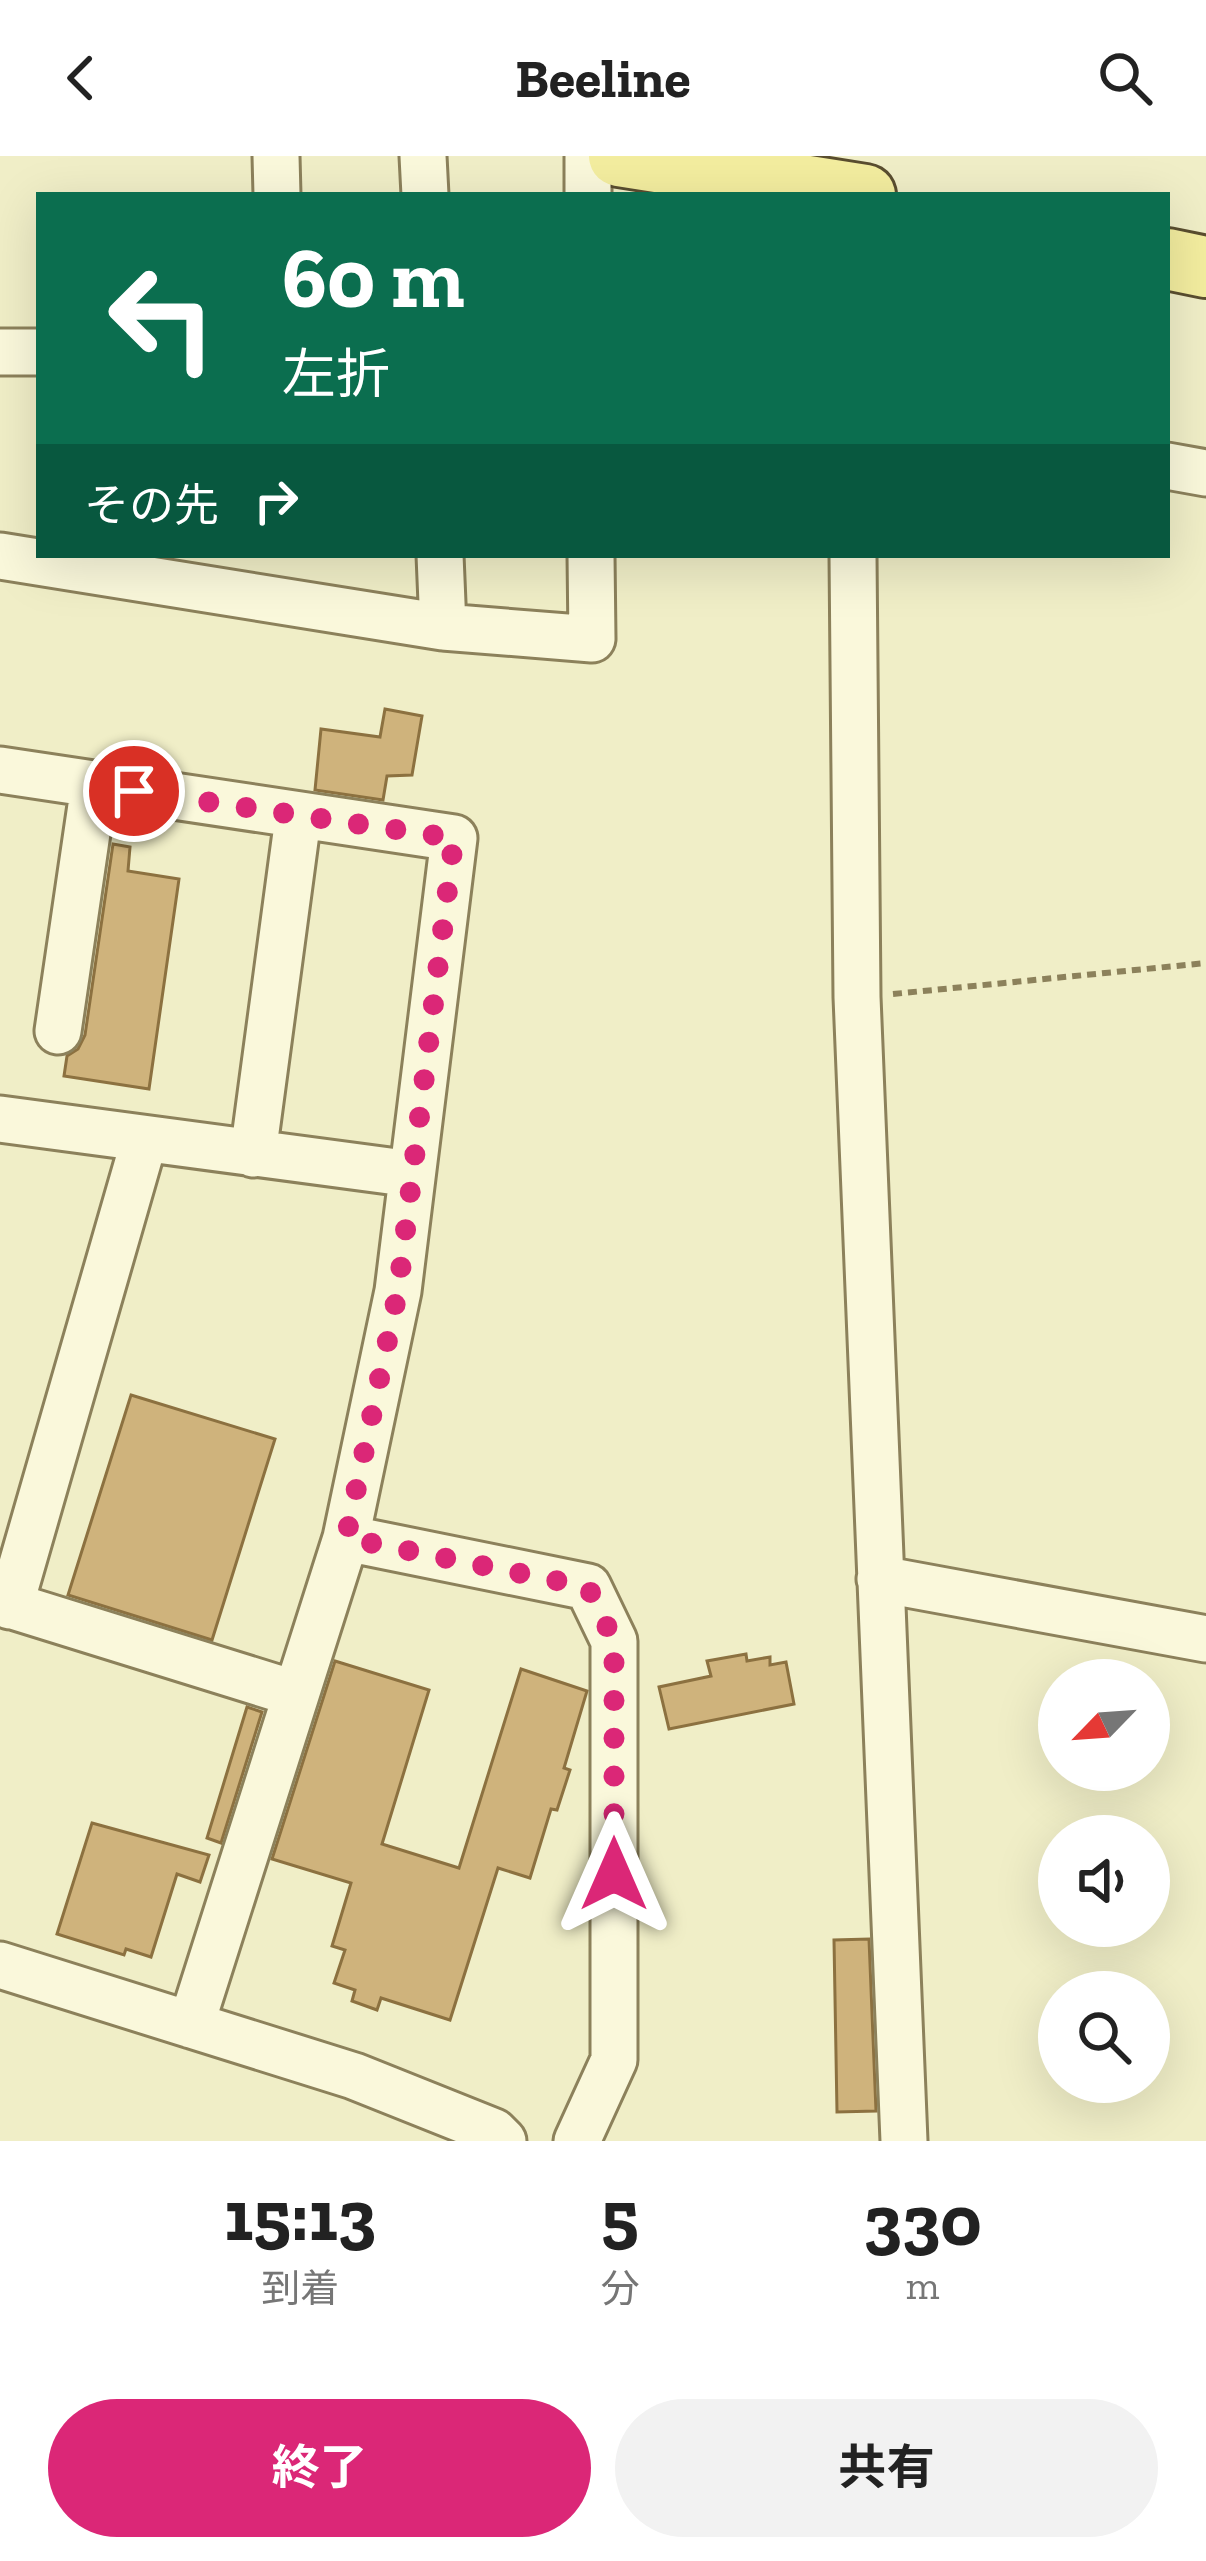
<!DOCTYPE html>
<html lang="ja">
<meta charset="utf-8">
<style>
:root{--surface:#fff;--page:#f2f2f2;--text:#222;--muted:#767676;--accent:#db2777}
body{margin:0;font-family:"Zilla Slab","Noto Sans JP",serif;background:var(--page);color:var(--text);height:100vh;display:flex;flex-direction:column;font-size:45px;white-space:nowrap}
*{box-sizing:border-box;margin:0}
p{font-size:39px;color:var(--muted)}
.icon{flex:none;width:66px;height:66px;fill:none;stroke:currentColor;stroke-width:2;stroke-linecap:round;stroke-linejoin:round}
.map{position:relative;height:1985px;overflow:hidden}
.drawer{display:flex;flex-direction:column;background:var(--surface);flex:1}
.drawer>*{flex:none}
.banner{position:absolute;left:36px;top:36px;width:1134px;height:366px;border-radius:0px;box-shadow:0 12px 48px #0002;background:#0b6e4f;color:#fff;overflow:hidden}
.needle{width:78px;rotate:245deg}
.tools{position:absolute;left:1038px;top:1503px;display:grid;gap:24px}
.tools a{display:grid;place-items:center;width:132px;height:132px;border-radius:50%;background:var(--surface);box-shadow:0 12px 48px #0002;font-size:60px}
.pin{position:absolute;display:grid;place-items:center;width:102px;height:102px;color:#fff;margin:-51px;border:6px solid #fff;border-radius:50%;box-shadow:0 3px 12px #0007}
.me{position:absolute;width:132px;margin:-66px;rotate:0deg;stroke-linejoin:round;filter:drop-shadow(0 0 9px #0008)}
.turn{display:flex;align-items:center;gap:42px;height:252px;padding:0 48px;font-size:54px}
.turn .icon{width:156px;height:156px;stroke-width:2.5}
.turn b{display:block;font-size:84px;line-height:102px}
.then{display:flex;align-items:center;height:114px;padding:0 48px;background:#0003;gap:24px;font-size:45px}
.eta{display:flex;justify-content:space-evenly;align-items:center;height:204px;text-align:center}
.eta b{font-size:72px;font-weight:700;line-height:84px}
.action{display:flex;gap:24px;margin-top:auto;padding:24px 48px}
.action a{flex:1;height:138px;border-radius:72px;background:var(--accent);color:#fff;font-size:48px;font-weight:700;line-height:138px;text-align:center}
.action a+a{background:var(--page);color:var(--text)}
header{display:flex;justify-content:space-between;align-items:center;height:156px;padding:0 48px;background:var(--surface);font-size:54px;font-weight:700}
.map>svg:first-child{display:block}
.building{fill:#cfb37c;stroke:#8c7140;stroke-width:3}
.lines{fill:none;stroke-linecap:round;stroke-linejoin:round}
.minor-casing{stroke:#8c815b;stroke-width:51}
.major-casing{stroke:#5a4e2f;stroke-width:66}
.path{stroke:#8c815b;stroke-width:6;stroke-dasharray:9 6;stroke-linecap:butt}
.minor{stroke:#faf8db;stroke-width:45}
.major{stroke:#f3ed9f;stroke-width:60}
.route{stroke:#db2777;stroke-width:21;stroke-dasharray:0 37.8}
</style>
<header><svg class="icon" aria-label="back" viewBox="0 0 24 24"><path d="M15 5l-7 7 7 7"/></svg>Beeline<svg class="icon" aria-label="search" viewBox="0 0 24 24"><circle cx="10" cy="10" r="6"/><path d="M15 15l6 6"/></svg></header>
<div class="map">
<svg width="1206" height="1985" viewBox="0 0 1206 1985">
<rect width="100%" height="100%" fill="#f0eec7"/>
<path class="building" d="M385,553L422,560L412,619L387,620L383,644L315,634L321,573L380,581Z
M113,688L130,691L128,715L179,723L149,933L64,920L67,900L78,893L85,879Z
M131,1239L275,1283L212,1484L68,1439Z
M746,1498L747,1505L770,1501V1509L786,1506L794,1548L669,1573L659,1531L711,1520L707,1505Z
M335,1505L429,1534L382,1688L459,1712L521,1513L587,1535L564,1612L570,1614L557,1654L551,1653L530,1722L498,1712L450,1864L381,1842L377,1854L352,1845L355,1834L334,1827L345,1794L332,1790L351,1727L272,1703Z
M247,1551L262,1556L221,1687L207,1682Z
M92,1667L209,1699L200,1726L177,1718L151,1801L126,1793L124,1799L57,1778Z
M869,1783L876,1955L837,1956L834,1784Z"/>
<g class="lines">
<g class="minor-casing">
<path id="minor" d="M276,0L277,39
M423,0L425,39
M588,0V39
M0,196H39
M1167,310L1206,317
M440,399L443,471
M853,399L857,841L904,1985
M0,400L443,471L592,483L591,399
M0,614L454,682L398,1135L346,1382L588,1431L614,1485V1904L577,1985
M58,875L94,629
M0,963L412,1018
M253,998L298,662
M880,1423L1206,1483
M0,1446L293,1537
M10,1450L144,985
M0,1809L354,1920L494,1976L503,1985
M191,1869L346,1382"/>
</g>
<g class="major-casing">
<path id="major" d="M619,0L865,39
M1167,103L1206,111"/>
</g>
<path class="path" d="M893,838L1206,807"/>
<use href="#minor" class="minor"/>
<use href="#major" class="major"/>
</g>
<g class="lines">
<path class="route" d="M134,635L454,682L398,1135L346,1382L588,1431L614,1485V1718"/>
</g>
</svg>
<div class="tools">
<a><svg class="needle" viewBox="-14 -14 28 28"><path d="M0-13l5 13h-10z" fill="#e53935"/><path d="M0 13l5-13h-10z" fill="#767676"/></svg></a>
<a><svg class="icon" aria-label="sound" viewBox="0 0 24 24"><path d="M4 9h4l5-4v14l-5-4H4zM17 9q2 3 0 6"/></svg></a>
<a><svg class="icon" aria-label="search" viewBox="0 0 24 24"><circle cx="10" cy="10" r="6"/><path d="M15 15l6 6"/></svg></a>
</div>
<div class="pin" style="left:134px;top:635px;background:#d93025"><svg class="icon" aria-label="arrive" viewBox="0 0 24 24"><path d="M6 21V4h12l-3 4 3 4H6"/></svg></div>
<svg class="me" style="left:614px;top:1718px" viewBox="-20 -20 40 40"><path d="M0-17L14 15 0 8-14 15z" fill="#db2777" stroke="#fff" stroke-width="4"/></svg>
<div class="banner">
<div class="turn"><svg class="icon" aria-label="left" viewBox="0 0 24 24"><path d="M17 20v-9H6M10 6l-5 5 5 5"/></svg><div><b>60 m</b>左折</div></div>
<div class="then">その先<svg class="icon" aria-label="right" viewBox="0 0 24 24"><path d="M7 20v-9h11M14 6l5 5-5 5"/></svg></div>
</div>
</div>
<section class="drawer">
<div class="eta">
<div><b>15:13</b><p>到着</p></div>
<div><b>5</b><p>分</p></div>
<div><b>330</b><p>m</p></div>
</div>
<div class="action"><a>終了</a><a>共有</a></div>
</section>
